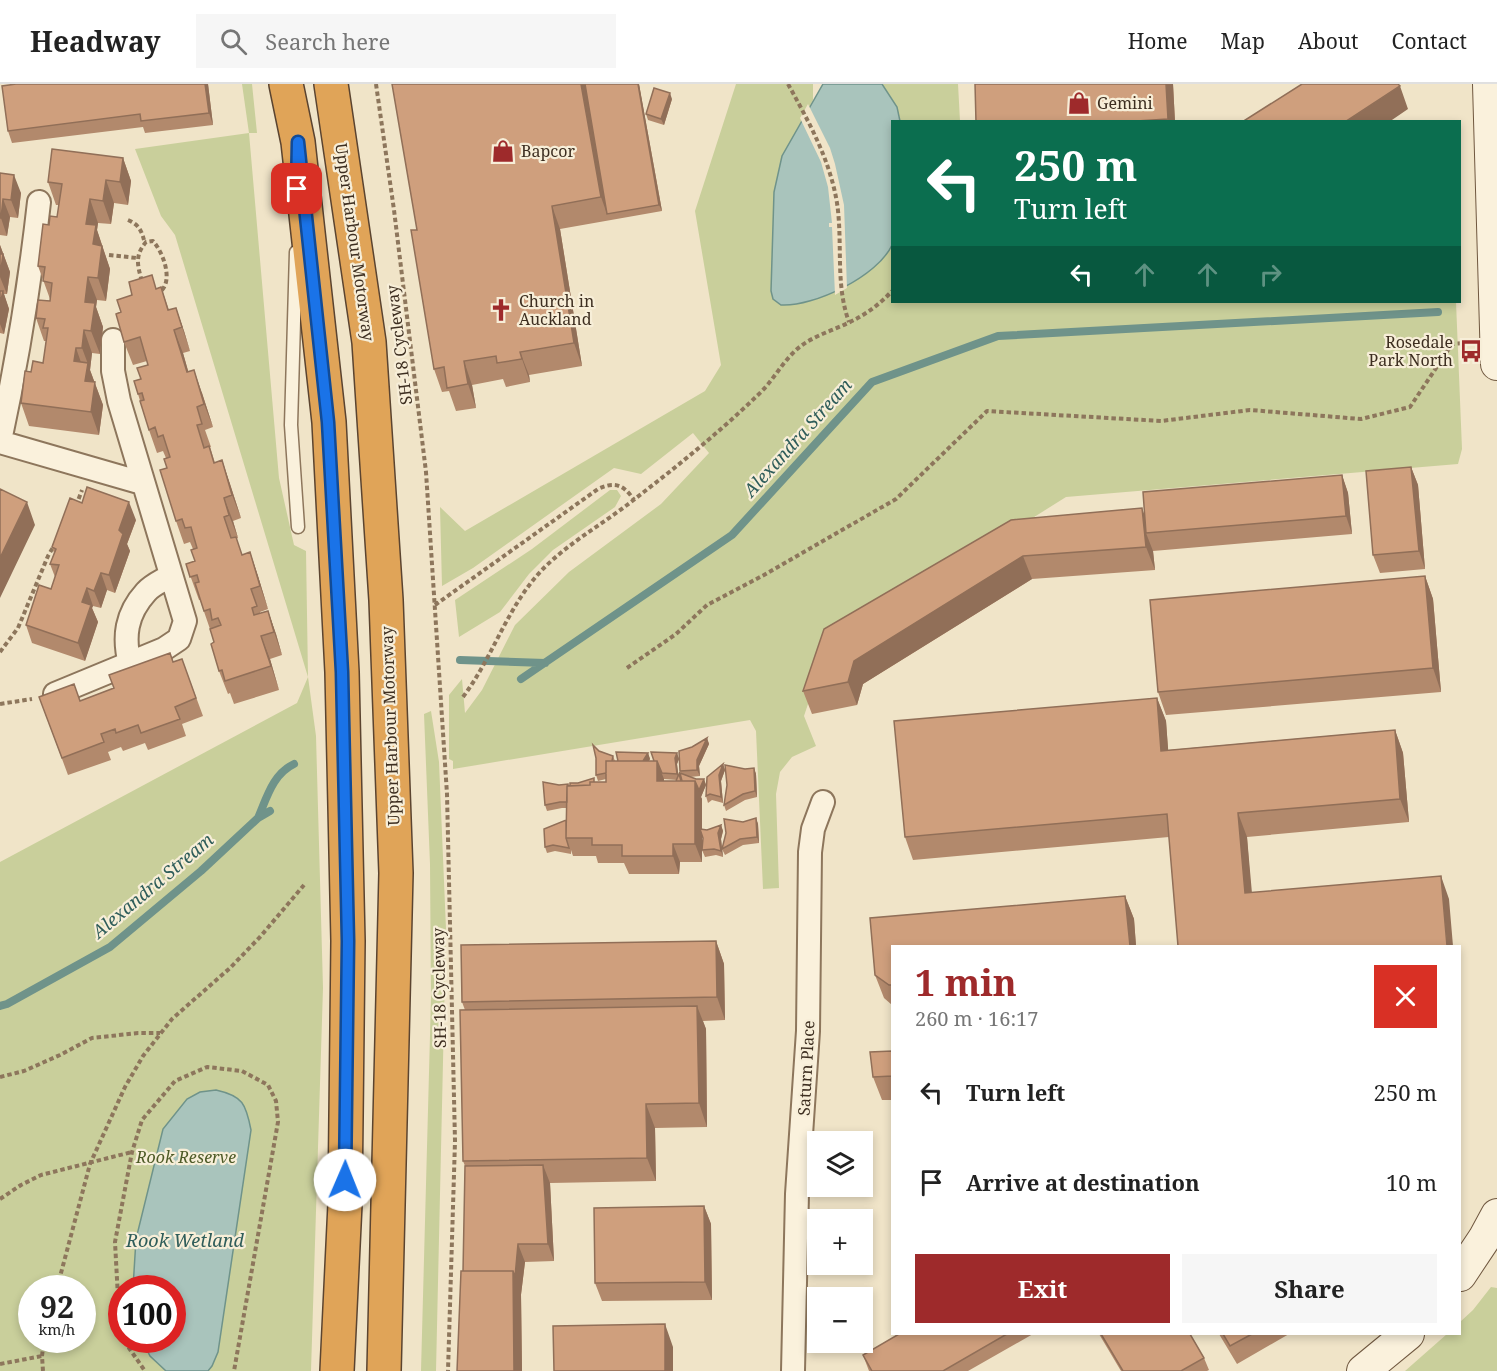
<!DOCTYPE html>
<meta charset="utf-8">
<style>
:root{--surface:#fff;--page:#f6f6f6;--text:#222;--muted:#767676;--line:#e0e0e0;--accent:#9e2a2b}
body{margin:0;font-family:"Noto Serif",serif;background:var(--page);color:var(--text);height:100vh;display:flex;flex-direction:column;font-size:22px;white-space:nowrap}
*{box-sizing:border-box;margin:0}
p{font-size:20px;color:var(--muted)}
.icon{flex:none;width:33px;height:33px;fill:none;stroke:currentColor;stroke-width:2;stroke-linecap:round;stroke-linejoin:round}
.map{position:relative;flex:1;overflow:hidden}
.panel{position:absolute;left:891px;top:861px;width:570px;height:390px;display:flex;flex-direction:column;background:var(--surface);border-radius:0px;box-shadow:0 3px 9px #0003}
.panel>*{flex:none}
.guide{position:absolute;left:891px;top:36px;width:570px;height:183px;border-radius:0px;box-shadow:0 3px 9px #0003;background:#0b6e4f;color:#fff;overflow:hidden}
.buttons{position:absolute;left:807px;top:1047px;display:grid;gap:12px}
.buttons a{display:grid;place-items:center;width:66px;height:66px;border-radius:0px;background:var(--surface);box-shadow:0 3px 9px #0003;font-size:30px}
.speed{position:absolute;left:18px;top:1191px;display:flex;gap:12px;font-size:30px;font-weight:700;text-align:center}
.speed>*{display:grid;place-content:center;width:78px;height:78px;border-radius:50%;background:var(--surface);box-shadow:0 3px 9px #0003;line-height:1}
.speed small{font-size:15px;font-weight:400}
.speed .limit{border:9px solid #d22;background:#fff;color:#111}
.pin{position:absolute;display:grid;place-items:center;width:51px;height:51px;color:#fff;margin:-26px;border-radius:12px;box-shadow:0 3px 9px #0006}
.me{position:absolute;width:66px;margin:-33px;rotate:1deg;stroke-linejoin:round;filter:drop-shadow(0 0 4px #0008)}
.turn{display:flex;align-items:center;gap:21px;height:126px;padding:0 24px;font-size:27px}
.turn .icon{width:78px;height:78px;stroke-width:2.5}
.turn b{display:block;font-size:42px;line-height:51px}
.lanes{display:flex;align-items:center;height:57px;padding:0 24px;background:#0003;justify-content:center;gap:30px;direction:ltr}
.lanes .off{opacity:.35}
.round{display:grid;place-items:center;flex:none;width:63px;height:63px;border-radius:0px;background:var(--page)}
.head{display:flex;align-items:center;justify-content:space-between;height:102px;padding:0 24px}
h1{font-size:36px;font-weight:700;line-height:45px;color:var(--accent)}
.cta{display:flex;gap:12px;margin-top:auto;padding:12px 24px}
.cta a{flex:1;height:69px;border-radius:0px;background:var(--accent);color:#fff;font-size:24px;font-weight:700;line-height:69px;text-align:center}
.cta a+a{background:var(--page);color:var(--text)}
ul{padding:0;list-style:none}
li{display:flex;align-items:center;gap:18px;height:90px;padding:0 24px}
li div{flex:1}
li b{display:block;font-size:22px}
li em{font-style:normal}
header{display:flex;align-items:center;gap:36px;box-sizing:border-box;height:84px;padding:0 30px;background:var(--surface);border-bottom:2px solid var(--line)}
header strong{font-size:28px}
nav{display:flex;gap:33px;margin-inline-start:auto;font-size:21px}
.search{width:420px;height:54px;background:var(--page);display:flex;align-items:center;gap:15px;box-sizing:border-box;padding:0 21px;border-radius:0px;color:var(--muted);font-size:22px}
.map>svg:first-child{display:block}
.green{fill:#c9cf9b;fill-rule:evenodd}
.water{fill:#a9c4bc;stroke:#6f938a;stroke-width:1.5}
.pier{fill:#f0e4c8}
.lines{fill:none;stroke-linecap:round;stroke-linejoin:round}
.stream{stroke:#6f938a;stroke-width:8}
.lane-casing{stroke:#8d765c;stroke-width:15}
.street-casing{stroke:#8d765c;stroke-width:26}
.secondary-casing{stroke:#6f573f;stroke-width:34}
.highway-casing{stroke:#5b4430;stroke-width:36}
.path{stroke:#8d765c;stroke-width:4;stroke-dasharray:4.5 3;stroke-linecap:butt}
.lane{stroke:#faf1dc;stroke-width:12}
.street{stroke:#faf1dc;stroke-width:22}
.secondary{stroke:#faf1dc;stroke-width:32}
.highway{stroke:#e0a458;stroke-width:33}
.wall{fill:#b2896c;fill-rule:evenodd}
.shaded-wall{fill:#916f58}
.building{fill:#cf9f7d;stroke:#916f58;stroke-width:1.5}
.route-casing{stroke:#114b97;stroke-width:15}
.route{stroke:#1a73e8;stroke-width:10}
.labels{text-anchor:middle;stroke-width:4.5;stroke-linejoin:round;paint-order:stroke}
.poi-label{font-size:16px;fill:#3d2e20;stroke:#f7eed8;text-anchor:start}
.street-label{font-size:16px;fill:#3d2e20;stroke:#f7eed8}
.park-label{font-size:16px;font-style:italic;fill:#4d5a26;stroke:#f7eed8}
.water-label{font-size:18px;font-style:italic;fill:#2f5d5a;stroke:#f7eed8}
</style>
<header>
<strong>Headway</strong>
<div class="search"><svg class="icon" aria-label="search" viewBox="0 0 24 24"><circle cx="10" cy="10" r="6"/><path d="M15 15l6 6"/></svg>Search here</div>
<nav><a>Home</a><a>Map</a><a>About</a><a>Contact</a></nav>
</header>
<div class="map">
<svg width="1497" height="1287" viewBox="0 0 1497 1287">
<rect width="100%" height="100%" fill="#f0e4c8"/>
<path class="green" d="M242,0H252L257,49H249L279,394L294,461L306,467L308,593L316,652L323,904L311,1287H0V778L297,619L308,593L175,151L161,132L135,65L249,49ZM32,1204H82V1256H32ZM122,1204H172V1256H122Z
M736,0H813V16L804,34L891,165L892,161V218H1456L1462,365L1458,380L1066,413L827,563L804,632L816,662L792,673L780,688L776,710L779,804L763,805L756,647L750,636L453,685V677L449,675V611L462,595L465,629L482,606L515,541L569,488L661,420L709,369L693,349L641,390L614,384L473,484L442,502L440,423L465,447L705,307L721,281L695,127Z
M882,0H958L960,37H900L897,23Z
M610,406H617L621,412L615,423L553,466L529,490L500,528L459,553L455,516L532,465Z
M431,627L439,678L446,845L436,1287H421L431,914L430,780L424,630Z
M1491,1203L1497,1204V1287H1405L1447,1250H1460V1238L1473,1226Z"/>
<path class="water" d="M823,0H882L897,23L900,37L892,38V161C878,192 814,223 781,221L773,215L771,207L774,108L782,72Z
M216,1006C243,1012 246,1020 251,1046L218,1268L212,1282L208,1287H166L150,1272L142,1256H172V1204H133L136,1155L163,1045L187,1015L200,1008Z"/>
<path class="pier" d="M808,20L830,64L835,80L844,121L847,204L835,211L832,143H829V139H832L828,103L821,78L800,34Z"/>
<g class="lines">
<path class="stream" d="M460,576L545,579
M521,595L732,451L872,298L998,252L1438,228
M258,734C267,713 273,690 294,680
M0,922L7,920L110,863L201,787L258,734L270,727"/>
<g class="lane-casing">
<path id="lane" d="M296,168L291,341L298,443"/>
</g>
<g class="street-casing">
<path id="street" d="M0,357C17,278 30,199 39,118
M0,358L142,399
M130,580C123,553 126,530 146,508C152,501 162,497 170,492
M55,610L164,565L179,555L185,537L119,317L113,287V256
M793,1287L797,1110L808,947L810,768L813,745L823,718"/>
</g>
<g class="secondary-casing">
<path id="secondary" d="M1489,0L1497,280
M1460,1191L1484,1155L1497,1131
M1363,1287L1408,1250"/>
</g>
<g class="highway-casing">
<path id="highway" d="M286,0L298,58L329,338L342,588L348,857L345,1120L337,1287
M331,0L369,258L386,516L396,789L384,1287"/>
</g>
<path class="path" d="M376,0L394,126L426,388L447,710L455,1057L448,1287
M788,0C809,38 830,76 837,119C843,159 835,200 849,238
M128,136C140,141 142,148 145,160
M109,171L137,174
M142,197C137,181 135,171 146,158L153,157C163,168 174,197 160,208
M76,422L82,406
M435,521L598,405C615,397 624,401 634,416
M0,568L18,544L48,472L55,460
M627,584L676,550L707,521L764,491L896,415L987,327L1161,337L1250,326L1361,335L1410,323L1452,260L1466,259
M463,613C493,573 507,523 542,486C569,458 605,439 636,414C679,381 722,346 761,308C773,296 781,281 793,269C807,254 829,248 848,239C865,231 879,221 892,207
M0,620L32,615
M0,993L24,987L60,971L92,954L138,949H160
M0,1115L21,1101L41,1091L132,1068
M57,1204L90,1080L125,1003L143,972L172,935L230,884L260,853L304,801
M122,1241L119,1232L115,1158L132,1068L142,1036L175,997L207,983L242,987L268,1001L276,1017L278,1038L234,1287
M126,1256L129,1264L145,1287
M0,1280L42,1272
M43,1287L42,1272L44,1256"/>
<use href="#lane" class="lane"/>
<use href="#street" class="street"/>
<use href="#secondary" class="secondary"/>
<use href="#highway" class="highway"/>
</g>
<path class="wall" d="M16,0H208L213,41L145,49L143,43L12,59L8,47Z
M639,0L662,127L560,145L582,282L529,291L530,298L506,303L503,295L472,301L476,324L456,327L449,307L442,308L434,285Z
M975,0H1173L1175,38H976Z
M672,15L664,41L648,36L646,30Z
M123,74L131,97L128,121L114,119L111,140L98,139L97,146L110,185L106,217L97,216L96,223L103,243L100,270L92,269L90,286L103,321L99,351L29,342L21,319L31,288L43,279L46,257H44L36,234L50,217V215L38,182L49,141L57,133L59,121H56L48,98Z
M0,89L21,109L18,134L10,133L7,152L0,151Z
M0,161L10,188L7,210H4L9,225L4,250L0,249Z
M161,203L169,226L176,224L184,247L190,267L183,269L188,287L202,309L213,343L205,346L211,363H210L215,379L222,376L230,400L241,434L233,437L238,454L236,455L242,471L250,468L258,492L268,525L260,528V529L268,527L276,550L282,571L270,575L279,606L234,620L230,609L228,610L219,587L214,558L210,545L200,516H199L186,480L195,477L193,465L190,458L184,460L176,437L166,374L163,367L157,369L149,346L134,297L141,295L148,281L147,277L133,281L124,258L121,228L132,211Z
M1411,383L1418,401L1425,485L1380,489L1373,471Z
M1342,391L1348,409L1352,450L1153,467L1155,486L1032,495L863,600L857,621L812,630L803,607L1011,436L1145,431Z
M136,436L127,460L130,467L115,509L107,506L101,524L93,522L92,524L98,538L85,577L32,559L26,541L51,505L55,493L50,480L54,469L52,463Z
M1425,492L1433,515L1441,608L1166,631L1158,608Z
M182,575L203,632L182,640L186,652L148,666L145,659L123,667L121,663L108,668L111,676L68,691L39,613L80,617L114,604Z
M1157,614L1166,637L1168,666L1395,646L1403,669L1409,738L1247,753L1251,808L1449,815L1178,862L1169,753L913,776L905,753Z
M707,654L709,660L699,682L700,692L690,693L696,695H704L706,701L701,713L702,715V745L707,746L721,741L723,747L721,755L723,773L716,771L705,773L702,766L703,754L702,751V778H680L679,790H629L624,779H598L596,772H573L571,766V770L555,767L547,769L545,763L566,737L567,724H562L547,727L545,721L559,701L568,700L569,702L595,698H606V695L598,697L596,691L599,667L613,672L615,677H618L648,669L650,675L649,677H654L677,669L679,675L677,680L678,690L681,697H682L680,687L692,663ZM664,695L677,696L676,697H664Z
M723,680L725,686L721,697L723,719L712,716L708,719L706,712Z
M754,684L756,690L757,713L745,716L726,727L724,721L745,685Z
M756,734L758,740L759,759L743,761L725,771L722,765L743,738Z
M1125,812L1134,835L1136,862H892V921L884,914L875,891L870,834Z
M716,857L724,880L725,936L703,937L706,945L707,1043L655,1044L656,1097L550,1099L554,1177L525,1178L521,1210L522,1287H457L463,1187L465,1082L463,1077L465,926L462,918Z
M892,967V1016H882L873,993Z
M704,1122L711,1140L712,1216L602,1217L595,1199Z
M899,1250H1033L968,1287H869L863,1271Z
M1099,1250H1190L1204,1274L1209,1286L1207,1287H1121Z
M1219,1250H1289L1237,1280Z"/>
<path class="shaded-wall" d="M205,0H208L213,41L209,29Z
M581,0H586L607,130L601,113Z
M638,0H639L662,127L659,121Z
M1166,0H1173L1175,38H1169L1168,35Z
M1400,2L1408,25L1389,38H1345Z
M670,9L672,15L664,41L661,35Z
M123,74L131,97L128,121L120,98Z
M14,91L21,109L18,134L11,116Z
M106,96L114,119L111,140L103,117Z
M3,115L10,133L7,152L1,134Z
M90,115L98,139L97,146L110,185L106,217L98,194L86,140Z
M552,122L560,145L582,282L574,259Z
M0,161L10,188L7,210L0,193Z
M88,193L97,216L96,223L103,243L100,270L91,247L85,218Z
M3,207L9,225L4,250L0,240V220Z
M176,224L184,247L190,267L182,243Z
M84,246L92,269L90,286L103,321L99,351L91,328L85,297L88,280L82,264Z
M174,246L183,269L195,311L187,288Z
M76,264L84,287L74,277Z
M520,268L529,291L530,298L522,275Z
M464,277L472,301L476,324L468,300Z
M194,286L202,309L213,343L204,320Z
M222,376L230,400L241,434L232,411Z
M1411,383L1418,401L1425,485L1419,467Z
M1342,391L1348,409L1352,450L1346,432Z
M224,414L233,437L238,454L229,431Z
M27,418L35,441L0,514V474Z
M129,418L136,436L127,460L130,467L115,509L109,491L119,446Z
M1142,424L1151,449H1146L1153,467L1155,486L1146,463Z
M250,468L258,492L268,525L260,502Z
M1023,472L1032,495L863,600L857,621L848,598L854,577Z
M101,489L107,506L101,524L94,507Z
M1425,492L1433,515L1441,608L1433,584Z
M87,504L93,522L92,524L98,538L85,577L78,559L82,518Z
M268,527L276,550L282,571L274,548Z
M261,552L270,575L279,606Z
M1157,614L1166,637L1170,690L1161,667Z
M1395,646L1403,669L1409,738L1400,715Z
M707,654L709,660L699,682L700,692L697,686V676Z
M648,669L650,675L646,682L642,695L643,676Z
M677,669L679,675L677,680L679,696L677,690L675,674Z
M657,677L664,695L663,715L657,697Z
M723,680L725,686L721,697L723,719L721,713L719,691Z
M754,684L756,690L757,713L755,707Z
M704,695L706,701L701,713L702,715V778L695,760V697Z
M1238,729L1247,753L1254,832L1245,809Z
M756,734L758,740L759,759L757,753Z
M721,741L723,747L721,755L723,773L721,767L718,749Z
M673,760L680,778L679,790L673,772Z
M1441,792L1449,815L1453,862H1447Z
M1125,812L1134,835L1136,862H1130Z
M716,857L724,880L725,936L717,913Z
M697,922L706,945L707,1043L699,1019Z
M646,1020L655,1044L656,1097L647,1074Z
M543,1081L550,1099L554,1177L548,1160Z
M704,1122L711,1140L712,1216L705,1198Z
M518,1160L525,1178L521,1211L522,1287H514L513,1187Z
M665,1240L673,1263V1287H665Z"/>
<path class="building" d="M16,0H205L209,29L141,37L140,30L8,47L2,2Z
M392,0H581L601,113L552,122L574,259L520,268L522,275L497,279L496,272L464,277L468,300L447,304L444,283L434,285L411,146H417Z
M585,0H638L659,121L607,130Z
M975,0H1166L1168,35L1121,38H976Z
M1302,0H1398L1400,2L1345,38H1242Z
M654,4L670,9L661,35L646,30Z
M52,65L123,74L120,98L106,96L103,117L90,115L86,140L96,141L93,160L102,162L98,194L88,193L85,218L95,219L91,247L84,246L82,264H76L74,277L88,279L85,297L95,298L91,328L21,319L25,287L31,288L33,277L43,279L48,244H43L45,235L36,234L38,216L50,217L52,199L43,197L45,183L38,182L43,140L49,141L50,132L57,133L62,100L48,98Z
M0,89L14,91L11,116L3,115L1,134H0Z
M0,170H3L0,193Z
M152,191L156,205L161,203L168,226L176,224L182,243L174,246L187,288L194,286L204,320L197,323L202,340L197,341L204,364L209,362L214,379L222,376L232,411L224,414L229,431L224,433L231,454L236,453L242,471L250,468L260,502L251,505L257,522L252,524L254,531L268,527L274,548L261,552L271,582L225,597L222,586L219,587L211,560L214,558L210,545L221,541L218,534L212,536L210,525L204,527L195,499L199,498L197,491L190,493L186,480L195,477L191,466L197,464L191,443L185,444L182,435L176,437L160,386L167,384L164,375L170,373L163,351L158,353L155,343L149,346L140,317L144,316L142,309L138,310L134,297L141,295L137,284L148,281L140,253L124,258L116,230L121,228L117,216L132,211L129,198Z
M0,207H3L0,220Z
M1411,383L1419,467L1373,471L1366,387Z
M1342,391L1346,432L1146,449L1143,408Z
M87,403L129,418L119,446L123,450L109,491L101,489L94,507L87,504L82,518L91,521L78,559L26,541L39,501L51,505L59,481L50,480L56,465L52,463L70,414L82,419Z
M0,405L27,418L0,474Z
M1142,424L1146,463L1023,472L854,577L848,598L803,607L824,545L1011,436Z
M1425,492L1433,584L1158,608L1150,516Z
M170,569L173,578L182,575L196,614L175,623L180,635L141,649L138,641L116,649L115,645L101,650L104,658L62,674L39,613L74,600L80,617L114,604L109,591Z
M1157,614L1161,667L1395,646L1400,715L1238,729L1245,809L1441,792L1447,862H1178L1167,730L905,753L894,637Z
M707,654L697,676V686L680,687L679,667L692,663Z
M593,661L599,667L613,672L612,677H606V689L596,691V674Z
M616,668L648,669L643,677H618Z
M651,668L677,669L675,674L677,690L662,689L657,677H654Z
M606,677H657V697H695V760H673V772H622V761H592V754H566L567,702L590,701V698H606Z
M723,680L719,691L721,713L710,710L706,712L707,693Z
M725,681L745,685L754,684L755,707L743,710L724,721L727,701Z
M680,689L696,695H704L699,706L695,697H682Z
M679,690L681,697H676Z
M594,694V698H590V701L570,702V699H578Z
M543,698L559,701L568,700V702H567V718H560L545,721Z
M756,734L757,753L740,755L722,765L726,749L724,735L743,738Z
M566,736V754L569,764L553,761L545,763L544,745Z
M721,741L718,749L721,767L714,765L702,766L703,754L700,745L707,746Z
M1125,812L1130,862H892V901H889L875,891L870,834Z
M716,857L717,913L462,918L461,861Z
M697,922L699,1019L646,1020L647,1074L463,1077L460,926Z
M892,967V992L873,993L870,968Z
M543,1081L548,1160H518L515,1193L513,1187H463L465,1082Z
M704,1122L705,1198L595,1199L594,1124Z
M461,1187H513L514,1287H457Z
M665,1240V1287H554L553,1242Z
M899,1250H1007L943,1287H872L863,1271Z
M1101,1250H1190L1204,1274L1181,1287H1123Z
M1223,1250H1252L1230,1262Z"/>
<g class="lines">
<g class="route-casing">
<path id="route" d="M297,105L298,58L328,338L342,588L348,857L345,1096"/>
</g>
<use href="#route" class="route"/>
</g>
<defs>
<g id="shop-bare" transform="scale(1.8)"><path d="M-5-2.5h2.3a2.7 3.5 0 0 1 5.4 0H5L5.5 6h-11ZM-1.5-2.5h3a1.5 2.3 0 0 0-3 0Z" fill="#9e2a2b" stroke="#f7eed8" stroke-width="2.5" paint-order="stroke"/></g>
<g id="church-bare" transform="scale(1.8)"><path d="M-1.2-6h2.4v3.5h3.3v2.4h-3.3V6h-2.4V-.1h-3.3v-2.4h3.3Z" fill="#9e2a2b" stroke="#f7eed8" stroke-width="2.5" paint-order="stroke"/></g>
<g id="bus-bare" transform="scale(1.8)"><path d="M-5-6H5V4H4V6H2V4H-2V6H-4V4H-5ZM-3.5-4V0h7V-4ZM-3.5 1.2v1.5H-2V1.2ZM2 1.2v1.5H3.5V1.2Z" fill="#9e2a2b" stroke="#f7eed8" stroke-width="2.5" paint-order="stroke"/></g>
</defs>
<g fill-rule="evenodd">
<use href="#shop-bare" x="1079" y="19"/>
<use href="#shop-bare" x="503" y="67"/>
<use href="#church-bare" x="501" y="226"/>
<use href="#bus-bare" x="1471" y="267"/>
</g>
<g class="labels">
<g class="poi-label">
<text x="1097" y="25">Gemini</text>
<text x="521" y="73">Bapcor</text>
<text x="519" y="223">Church in<tspan x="519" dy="18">Auckland</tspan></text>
<text x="1453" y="264" text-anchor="end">Rosedale<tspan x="1453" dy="18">Park North</tspan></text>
</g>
<g class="street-label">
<text transform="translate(355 158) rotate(82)" y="6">Upper Harbour Motorway</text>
<text transform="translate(399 261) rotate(-97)" y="6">SH-18 Cycleway</text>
<text transform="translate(390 642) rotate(-92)" y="6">Upper Harbour Motorway</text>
<text transform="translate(439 904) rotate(-91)" y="6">SH-18 Cycleway</text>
<text transform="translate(806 984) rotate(-87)" y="6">Saturn Place</text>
</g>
<g class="park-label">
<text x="186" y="1079">Rook Reserve</text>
</g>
<g class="water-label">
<text transform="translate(798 354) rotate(-48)" y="6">Alexandra Stream</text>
<text transform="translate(153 802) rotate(-40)" y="6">Alexandra Stream</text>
<text x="185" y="1163">Rook Wetland</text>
</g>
</g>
</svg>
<div class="buttons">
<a><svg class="icon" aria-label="layers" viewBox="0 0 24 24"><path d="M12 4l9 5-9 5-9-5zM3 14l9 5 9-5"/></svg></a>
<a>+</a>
<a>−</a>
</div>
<div class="speed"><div>92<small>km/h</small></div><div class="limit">100</div></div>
<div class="pin" style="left:297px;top:105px;background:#d93025"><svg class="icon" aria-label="arrive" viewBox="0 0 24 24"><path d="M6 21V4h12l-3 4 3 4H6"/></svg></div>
<svg class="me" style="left:345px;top:1096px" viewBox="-20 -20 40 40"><circle r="19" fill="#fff"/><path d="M0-13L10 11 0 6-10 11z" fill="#1a73e8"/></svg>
<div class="guide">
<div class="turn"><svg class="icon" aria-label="left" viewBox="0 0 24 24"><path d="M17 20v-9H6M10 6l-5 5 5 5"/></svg><div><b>250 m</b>Turn left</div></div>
<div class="lanes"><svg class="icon" aria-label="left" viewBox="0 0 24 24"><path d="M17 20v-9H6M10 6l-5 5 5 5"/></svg><svg class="icon off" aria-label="ahead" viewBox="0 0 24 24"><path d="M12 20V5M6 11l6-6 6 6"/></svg><svg class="icon off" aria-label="ahead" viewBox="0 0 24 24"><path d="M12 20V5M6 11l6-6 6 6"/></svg><svg class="icon off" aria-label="right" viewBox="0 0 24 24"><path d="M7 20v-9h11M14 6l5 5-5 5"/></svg></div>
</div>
<section class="panel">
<div class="head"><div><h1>1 min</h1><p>260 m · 16:17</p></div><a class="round" style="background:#d93025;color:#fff"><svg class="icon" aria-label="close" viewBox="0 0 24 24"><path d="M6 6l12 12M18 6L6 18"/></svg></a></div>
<ul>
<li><svg class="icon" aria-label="left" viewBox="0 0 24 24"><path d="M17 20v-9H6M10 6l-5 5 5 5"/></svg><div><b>Turn left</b></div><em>250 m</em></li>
<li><svg class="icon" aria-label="arrive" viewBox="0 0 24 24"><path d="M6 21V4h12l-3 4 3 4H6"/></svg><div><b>Arrive at destination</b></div><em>10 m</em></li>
</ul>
<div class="cta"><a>Exit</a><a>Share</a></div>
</section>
</div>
